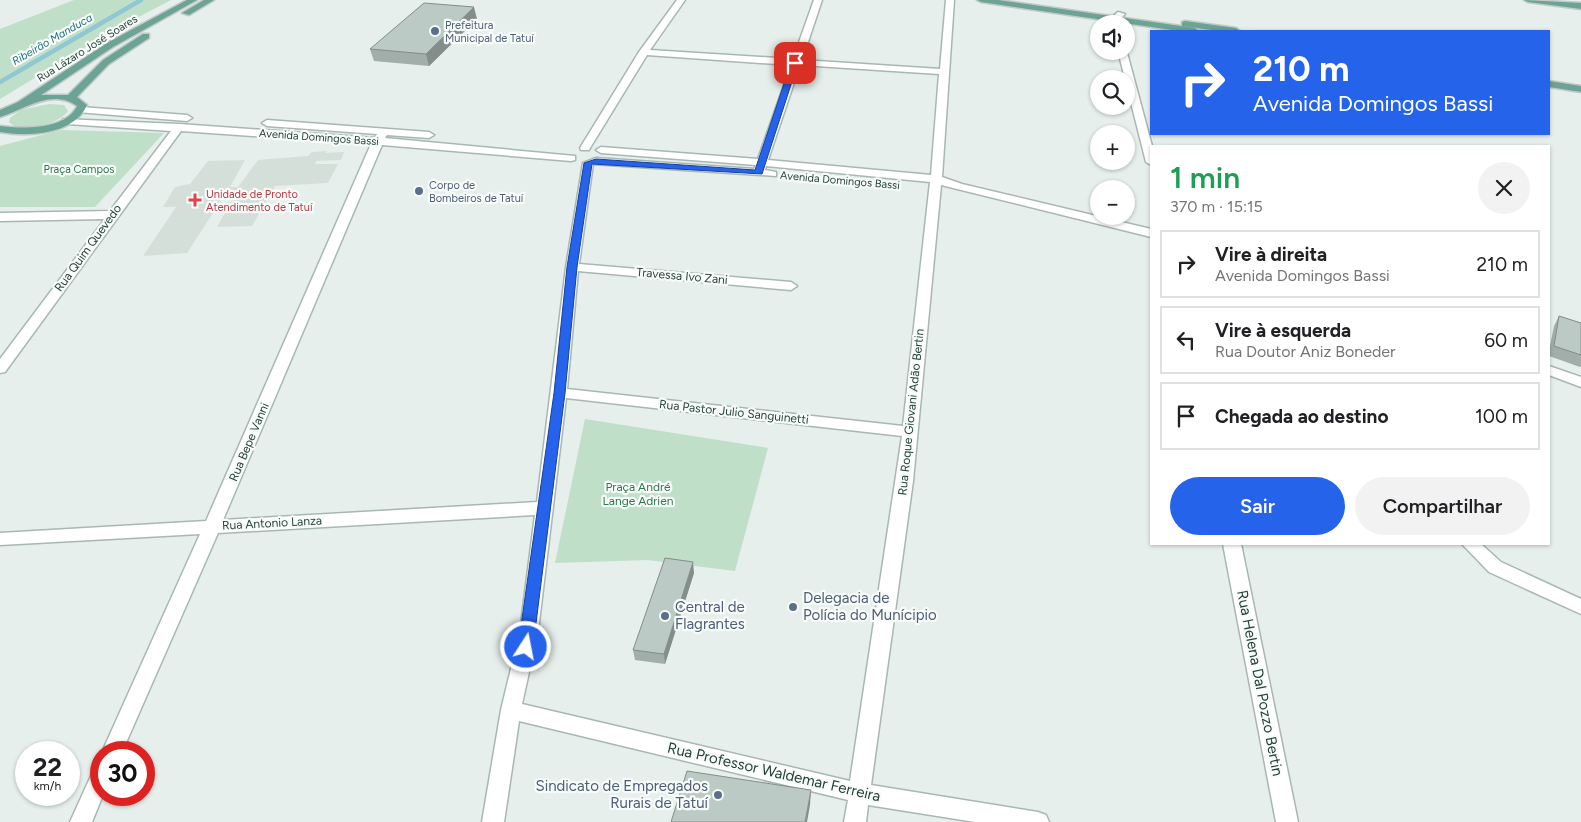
<!DOCTYPE html>
<html lang="pt">
<meta charset="utf-8">
<style>
:root{--surface:#fff;--page:#f2f2f2;--text:#202124;--muted:#757577;--line:#e0e0e0;--accent:#2563eb}
body{margin:0;font-family:Figtree,sans-serif;background:var(--page);color:var(--text);height:100vh;display:flex;flex-direction:column;font-size:19px;white-space:nowrap}
*{box-sizing:border-box;margin:0}
p{font-size:16px;color:var(--muted)}
.icon{flex:none;width:28px;height:28px;fill:none;stroke:currentColor;stroke-width:2;stroke-linecap:round;stroke-linejoin:round}
.map{position:relative;flex:1;overflow:hidden}
.drawer{position:absolute;left:1150px;top:145px;width:400px;height:400px;display:flex;flex-direction:column;background:var(--surface);border-radius:0px;box-shadow:0 1px 4px #0004}
.drawer>*{flex:none}
.hud{position:absolute;left:1150px;top:30px;width:400px;height:105px;border-radius:0px;box-shadow:0 1px 4px #0004;background:#2563eb;color:#fff;overflow:hidden}
.buttons{position:absolute;left:1090px;top:15px;display:grid;gap:10px}
.buttons a{display:grid;place-items:center;width:45px;height:45px;border-radius:50%;background:var(--surface);box-shadow:0 1px 4px #0004;font-size:25px}
.speed{position:absolute;left:15px;top:741px;display:flex;gap:10px;font-size:25px;font-weight:700;text-align:center}
.speed>*{display:grid;place-content:center;width:65px;height:65px;border-radius:50%;background:var(--surface);box-shadow:0 1px 4px #0004;line-height:1}
.speed small{font-size:12px;font-weight:400}
.speed .limit{border:8px solid #d22;background:#fff;color:#111}
.pin{position:absolute;display:grid;place-items:center;width:42px;height:42px;color:#fff;margin:-21px;border-radius:10px;box-shadow:0 2px 8px #0006}
.me{position:absolute;width:55px;margin:-28px;rotate:11deg;stroke-linejoin:round;filter:drop-shadow(0 0 4px #0008)}
.turn{display:flex;align-items:center;gap:18px;height:105px;padding:0 20px;font-size:22px}
.turn .icon{width:65px;height:65px;stroke-width:2.5}
.turn b{display:block;font-size:35px;line-height:42px}
.round{display:grid;place-items:center;flex:none;width:52px;height:52px;border-radius:26px;background:var(--page)}
.overview{display:flex;align-items:center;justify-content:space-between;height:85px;padding:0 20px}
h1{font-size:30px;font-weight:600;line-height:38px;color:#1e9e55}
.action{display:flex;gap:10px;margin-top:auto;padding:10px 20px}
.action a{flex:1;height:58px;border-radius:30px;background:var(--accent);color:#fff;font-size:20px;font-weight:600;line-height:58px;text-align:center}
.action a+a{background:var(--page);color:var(--text)}
ul{padding:0;list-style:none}
li{display:flex;align-items:center;gap:15px;height:68px;margin:0 10px 8px;padding:0 10px;border:2px solid var(--line);border-radius:0px}
li div{flex:1}
li b{display:block;font-size:19px}
li em{font-style:normal}
.map>svg:first-child{display:block}
.built{fill:#d4dfda}
.green{fill:#bfdfc8}
.lines{fill:none;stroke-linecap:round;stroke-linejoin:round}
.stream{stroke:#8fc8d2;stroke-width:4.5}
.minor-casing{stroke:#a8b7b2;stroke-width:3}
.major-casing{stroke:#c2cac8;stroke-width:3}
.minor{fill:#fff;fill-rule:evenodd}
.major{fill:#6ba395;fill-rule:evenodd}
.wall{fill:#a1aea9}
.shaded-wall{fill:#838d89}
.building{fill:#bbcac4;stroke:#838d89}
.route{fill:#2563eb;stroke:#184099}
.service-dot{fill:#5c6f8a;stroke:#f7fbf9;stroke-width:2}
.health-dot{fill:#e0444e;stroke:#f7fbf9;stroke-width:2}
.labels{text-anchor:middle;stroke-width:4.5;stroke-linejoin:round;paint-order:stroke}
.far-service-label{font-size:11px;fill:#4e5e75;stroke:#f7fbf9;text-anchor:start}
.far-water-label{font-size:11px;font-style:italic;fill:#1e6e7d;stroke:#f7fbf9}
.far-street-label{font-size:11px;fill:#254139;stroke:#f7fbf9}
.far-park-label{font-size:11px;fill:#2f784b;stroke:#f7fbf9}
.far-health-label{font-size:11px;fill:#be3a42;stroke:#f7fbf9;text-anchor:start}
.street-label{font-size:12px;fill:#254139;stroke:#f7fbf9}
.park-label{font-size:12px;fill:#2f784b;stroke:#f7fbf9}
.near-service-label{font-size:15px;fill:#4e5e75;stroke:#f7fbf9;text-anchor:start}
.near-street-label{font-size:15px;fill:#254139;stroke:#f7fbf9}
</style>
<div class="map">
<svg width="1581" height="822" viewBox="0 0 1581 822">
<rect width="100%" height="100%" fill="#e6efeb"/>
<path class="built" d="M327,151L325,153L344,152L341,160L316,161L315,164H338L328,183L275,186L252,226L217,227L236,193H226L187,253L143,256L176,207H163L175,187L190,184L208,161L245,160L230,187H238L258,160L308,156L312,152Z"/>
<path class="green" d="M74,0H171L114,30L0,99V29Z
M49,104L64,105L68,111C59,124 21,135 9,122L10,118L21,110Z
M61,130L164,133L95,207H0V146Z
M585,419L768,448L735,571L648,560L555,563Z"/>
<g class="lines">
<path class="stream" d="M0,82L141,0"/>
<g class="minor-casing">
<path id="minor" d="M677,0H685L650,50L793,59L814,0H822L802,60L940,69L946,0H954L942,177L962,184L1151,229V237L941,185L913,481L871,785L1038,812L1046,815L1049,822H975L868,805L866,822H844L848,800L519,721L504,822H482L501,710L520,631L535,515L218,533L122,752H102L200,534L0,545V533L206,521L371,144L181,131L5,372L0,373V359L105,219L0,221V213L110,211L171,131L67,124L63,123V119L179,124L375,138L377,134L267,126L262,123L267,120L429,132L434,135L429,138L387,135L385,138L575,156V160L571,161L382,145L223,520L537,502L566,267L583,163L596,158L754,169L756,165L601,153L596,150L601,147L758,159L791,65L647,55L590,148L589,150H581L580,148L639,52ZM800,65L939,74L931,175L768,160ZM593,164L776,176V172L765,170L766,166L930,182L903,426L567,389L578,271L791,290L797,286L791,282L579,264ZM566,398L902,436L850,781L522,704L538,631Z
M1118,12L1125,14L1119,20L1120,24H1112L1110,19Z
M1126,49L1152,146L1151,165L1146,162L1118,51H1126Z
M81,107L187,115L192,118L187,121L77,112V108Z
M1549,366L1581,377V387L1549,375Z
M1223,544H1241L1298,822H1276Z
M1462,544H1481L1501,562L1581,599V614L1489,572Z
M101,766V795H103L92,822H70L94,769Z"/>
</g>
<g class="major-casing">
<path id="major" d="M187,0H197L113,47L41,95H68L103,60L143,34H149V38L109,64L77,97L87,105C74,135 28,137 0,132V126C22,129 66,130 77,106C51,88 24,110 0,117V110L18,102L107,43Z
M204,0H214L189,15L182,13Z
M977,0H998L1195,28L1199,31H1179L981,2Z
M1524,0L1581,3V9L1528,2Z
M1185,21L1236,28L1240,31H1219L1182,26V22Z
M1549,81L1581,86V92L1549,87Z"/>
</g>
<use href="#minor" class="minor"/>
<use href="#major" class="major"/>
</g>
<path class="wall" d="M477,19L429,66L374,61L370,49Z
M1559,316L1581,323V366L1580,367L1549,356V351L1554,326Z
M694,573L665,664L635,660L633,650Z"/>
<path class="shaded-wall" d="M474,7L477,19L429,66L426,54Z
M693,562L694,573L665,664L664,654Z
M811,790L810,805L807,822H805Z"/>
<path class="building" d="M424,3L474,7L426,54L370,49Z
M1559,316L1581,323V355L1554,346Z
M665,558L693,562L664,654L633,650Z
M687,771L811,790L805,822H671Z"/>
<path class="route" d="M795,61L798,63L762,174L592,164L577,267L565,393L533,647L531,651H520L518,647L554,393L567,267L584,163L596,159L755,170L791,63Z"/>
<g class="service-dot">
<circle cx="435" cy="31" r="5"/>
<circle cx="419" cy="191" r="5"/>
<circle cx="793" cy="607" r="5"/>
<circle cx="665" cy="616" r="5"/>
<circle cx="718" cy="795" r="5"/>
</g>
<path class="health-dot" d="M192.5 192.5h5v5h5v5h-5v5h-5v-5h-5v-5h5z"/>
<g class="labels">
<g class="far-service-label">
<text x="445" y="29">Prefeitura<tspan x="445" dy="13">Municipal de Tatuí</tspan></text>
<text x="429" y="189">Corpo de<tspan x="429" dy="13">Bombeiros de Tatuí</tspan></text>
</g>
<g class="far-water-label">
<text transform="translate(52 39) rotate(-30)" y="4">Ribeirão Manduca</text>
</g>
<g class="far-street-label">
<text transform="translate(87 48) rotate(-32)" y="4">Rua Lázaro José Soares</text>
<text transform="translate(319 137) rotate(4)" y="4">Avenida Domingos Bassi</text>
<text transform="translate(840 180) rotate(5)" y="4">Avenida Domingos Bassi</text>
</g>
<g class="far-park-label">
<text x="79" y="173">Praça Campos</text>
</g>
<g class="far-health-label">
<text x="206" y="198">Unidade de Pronto<tspan x="206" dy="13">Atendimento de Tatuí</tspan></text>
</g>
<g class="street-label">
<text transform="translate(88 248) rotate(-54)" y="4">Rua Quim Quevedo</text>
<text transform="translate(682 276) rotate(5)" y="4">Travessa Ivo Zani</text>
<text transform="translate(734 412) rotate(6)" y="4">Rua Pastor Julio Sanguinetti</text>
<text transform="translate(911 412) rotate(-84)" y="4">Rua Roque Giovani Adão Bertin</text>
<text transform="translate(249 442) rotate(-67)" y="4">Rua Bepe Vanni</text>
<text transform="translate(272 523) rotate(-3)" y="4">Rua Antonio Lanza</text>
</g>
<g class="park-label">
<text x="638" y="491">Praça André<tspan x="638" dy="14">Lange Adrien</tspan></text>
</g>
<g class="near-service-label">
<text x="803" y="603">Delegacia de<tspan x="803" dy="17">Polícia do Munícipio</tspan></text>
<text x="675" y="612">Central de<tspan x="675" dy="17">Flagrantes</tspan></text>
<text x="708" y="791" text-anchor="end">Sindicato de Empregados<tspan x="708" dy="17">Rurais de Tatuí</tspan></text>
</g>
<g class="near-street-label">
<text transform="translate(1260 683) rotate(79)" y="5">Rua Helena Dal Pozzo Bertin</text>
<text transform="translate(774 772) rotate(13)" y="5">Rua Professor Waldemar Ferreira</text>
</g>
</g>
</svg>
<div class="buttons">
<a><svg class="icon" aria-label="sound" viewBox="0 0 24 24"><path d="M4 9h4l5-4v14l-5-4H4zM17 9q2 3 0 6"/></svg></a>
<a><svg class="icon" aria-label="search" viewBox="0 0 24 24"><circle cx="10" cy="10" r="6"/><path d="M15 15l6 6"/></svg></a>
<a>+</a>
<a>−</a>
</div>
<div class="speed"><div>22<small>km/h</small></div><div class="limit">30</div></div>
<div class="pin" style="left:795px;top:63px;background:#d93025"><svg class="icon" aria-label="arrive" viewBox="0 0 24 24"><path d="M6 21V4h12l-3 4 3 4H6"/></svg></div>
<svg class="me" style="left:526px;top:647px" viewBox="-20 -20 40 40"><circle r="17" fill="#2563eb" stroke="#fff" stroke-width="3"/><path d="M0-11L8 9 0 5-8 9z" fill="#fff"/></svg>
<div class="hud">
<div class="turn"><svg class="icon" aria-label="right" viewBox="0 0 24 24"><path d="M7 20v-9h11M14 6l5 5-5 5"/></svg><div><b>210 m</b>Avenida Domingos Bassi</div></div>
</div>
<section class="drawer">
<div class="overview"><div><h1>1 min</h1><p>370 m · 15:15</p></div><a class="round"><svg class="icon" aria-label="close" viewBox="0 0 24 24"><path d="M6 6l12 12M18 6L6 18"/></svg></a></div>
<ul>
<li><svg class="icon" aria-label="right" viewBox="0 0 24 24"><path d="M7 20v-9h11M14 6l5 5-5 5"/></svg><div><b>Vire à direita</b><p>Avenida Domingos Bassi</p></div><em>210 m</em></li>
<li><svg class="icon" aria-label="left" viewBox="0 0 24 24"><path d="M17 20v-9H6M10 6l-5 5 5 5"/></svg><div><b>Vire à esquerda</b><p>Rua Doutor Aniz Boneder</p></div><em>60 m</em></li>
<li><svg class="icon" aria-label="arrive" viewBox="0 0 24 24"><path d="M6 21V4h12l-3 4 3 4H6"/></svg><div><b>Chegada ao destino</b></div><em>100 m</em></li>
</ul>
<div class="action"><a>Sair</a><a>Compartilhar</a></div>
</section>
</div>
